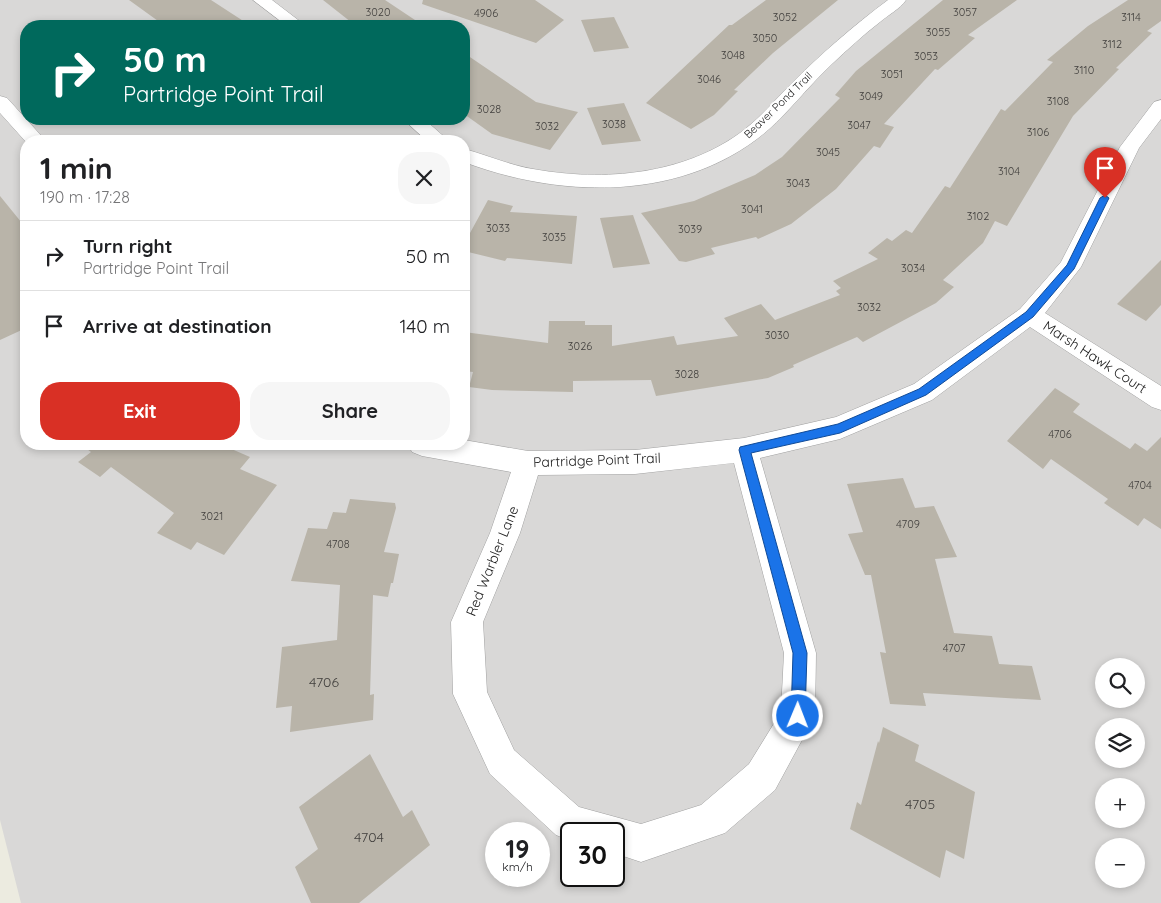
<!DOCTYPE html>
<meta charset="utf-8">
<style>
:root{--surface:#fff;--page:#f6f6f6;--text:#202124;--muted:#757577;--line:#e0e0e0;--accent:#d93025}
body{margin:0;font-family:Quicksand,sans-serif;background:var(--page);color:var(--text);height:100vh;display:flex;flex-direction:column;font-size:19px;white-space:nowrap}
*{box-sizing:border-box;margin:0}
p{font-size:16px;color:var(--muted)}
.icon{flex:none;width:28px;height:28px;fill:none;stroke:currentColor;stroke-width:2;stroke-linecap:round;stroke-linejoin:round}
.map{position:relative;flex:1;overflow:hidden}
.drawer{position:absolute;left:20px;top:135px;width:450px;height:315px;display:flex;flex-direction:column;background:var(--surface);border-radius:20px;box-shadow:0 2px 8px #0003}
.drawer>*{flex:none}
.guide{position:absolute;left:20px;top:20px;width:450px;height:105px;border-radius:20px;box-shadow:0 2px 8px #0003;background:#00695c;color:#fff;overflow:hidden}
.buttons{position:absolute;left:1095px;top:658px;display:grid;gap:10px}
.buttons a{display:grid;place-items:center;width:50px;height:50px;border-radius:50%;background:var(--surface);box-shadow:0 2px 8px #0003;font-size:25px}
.speed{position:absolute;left:485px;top:822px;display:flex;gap:10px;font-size:25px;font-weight:700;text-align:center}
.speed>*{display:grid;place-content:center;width:65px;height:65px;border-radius:50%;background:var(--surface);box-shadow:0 2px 8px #0003;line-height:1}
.speed small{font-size:12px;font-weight:400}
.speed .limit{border:2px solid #111;border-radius:8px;background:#fff;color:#111}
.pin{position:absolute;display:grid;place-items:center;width:42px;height:42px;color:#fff;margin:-51px -21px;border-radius:50% 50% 50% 0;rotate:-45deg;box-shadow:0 0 5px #0007}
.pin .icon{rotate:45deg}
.me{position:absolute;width:55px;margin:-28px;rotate:1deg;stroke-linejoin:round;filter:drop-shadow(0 0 4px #0008)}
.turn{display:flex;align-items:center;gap:18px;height:105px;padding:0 20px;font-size:22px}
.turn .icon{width:65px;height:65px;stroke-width:2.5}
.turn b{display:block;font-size:35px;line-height:42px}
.round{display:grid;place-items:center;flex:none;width:52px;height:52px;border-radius:20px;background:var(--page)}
.head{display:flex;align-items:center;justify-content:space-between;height:85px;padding:0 20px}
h1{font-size:30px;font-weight:800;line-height:38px}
.cta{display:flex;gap:10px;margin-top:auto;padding:10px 20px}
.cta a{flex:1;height:58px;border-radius:20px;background:var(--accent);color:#fff;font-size:20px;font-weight:800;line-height:58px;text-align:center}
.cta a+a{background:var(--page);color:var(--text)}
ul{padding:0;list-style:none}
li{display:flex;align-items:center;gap:15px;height:70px;padding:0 20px;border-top:1px solid var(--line)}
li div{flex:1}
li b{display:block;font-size:19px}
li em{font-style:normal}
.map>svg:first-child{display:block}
.residential{fill:#d9d8d7;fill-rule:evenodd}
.building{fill:#b9b4a9}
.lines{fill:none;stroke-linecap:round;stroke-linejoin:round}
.street-casing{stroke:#a1a1a1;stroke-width:1}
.street{fill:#fff;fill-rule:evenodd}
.route{fill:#1a73e8;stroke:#114b97}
.labels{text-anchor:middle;stroke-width:4;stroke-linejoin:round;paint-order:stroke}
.number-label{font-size:11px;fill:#42403e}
.far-street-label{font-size:11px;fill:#1a1a1a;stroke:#fff}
.street-label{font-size:14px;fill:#1a1a1a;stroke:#fff}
.near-number-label{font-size:14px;fill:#42403e}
</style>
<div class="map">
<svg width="1161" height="903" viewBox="0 0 1161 903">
<rect width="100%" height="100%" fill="#ecebe0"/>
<path class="residential" d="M0,0H1161V903H21L0,820ZM26,26H464V119H26ZM26,141H464V444H26ZM1104,666H1136V699H1104ZM1104,726H1136V759H1104ZM1104,786H1136V819H1104ZM496,834H539V876H496ZM571,834H614V876H571ZM1104,846H1136V879H1104Z"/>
<path class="building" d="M129,0H211L251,26H165Z
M323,0H385L424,26H356Z
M423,0H535L564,20L536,43L422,4Z
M766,0H838L773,53L734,90L738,91L714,115L691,129L646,103L729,25H732Z
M943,0H1017L968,35L975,38L938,70L935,69L884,124L894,127L880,148L874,146L836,189L791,224L758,239L756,237L711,248L715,254L686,262L679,261L641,213L694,201L755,175L782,157L840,98L835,95L856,71Z
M1128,0H1161V21L1147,31L1152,33L1116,68L1119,69L1073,116L1007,226L995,221L983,243L943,280L954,287L936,303L863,342L857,337L793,365L794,367L768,378L656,396L651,380L573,381V392L492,390L469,387L473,372L464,371V332L548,343L549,321H585V325H612V346L674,336L677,345L738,336L724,318L761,304L775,320L840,295L836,291L841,288L833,281L878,259L868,253L887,238L892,241L906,230L912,233L945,186L950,188L1001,109L1005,111L1053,62L1047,60L1088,26Z
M614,17L629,48L594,52L581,20Z
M464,53L536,102L578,112L550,150L492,134L464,114Z
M624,103L641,141L602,145L587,108Z
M0,196L26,228V328L0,340Z
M488,200L513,206L510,212L577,216L572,264L507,258L505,261L464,251V244Z
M633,215L650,264L613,268L600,218Z
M1161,260V305L1146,321L1117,304Z
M1055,388L1080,404L1073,412L1130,449L1135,443L1147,451L1161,437V529L1144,518L1138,526L1104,503L1108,499L1051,459L1043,469L1007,441Z
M80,444H220L250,457L240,469L277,485L224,555L197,542L191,550L157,533L174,513L111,467L100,477L78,462L91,452Z
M903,478L915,508L934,506L957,557L935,559L954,633L992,636L999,664L1032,666L1041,700L923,693L926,706L890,704L880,652L886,653L871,575H865L848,534L863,532L847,484Z
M350,499L395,503L396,508L384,552L399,554L393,583H391L388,597L373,595L370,695L374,694L373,720L290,732L292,706L276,708L282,647L337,640L340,585L291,581L308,528L327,529L333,512L346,513Z
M883,727L919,745L915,761L975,792L964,859L946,850L940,878L850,829L857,802L861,805L878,741L879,743Z
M370,754L403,817L412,810L430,845L359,903H311L295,867L318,849L299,807Z"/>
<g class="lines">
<g class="street-casing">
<path id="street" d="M253,0H272L306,26H287Z
M888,0H906C900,9 888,15 880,22C863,35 847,50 832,64C807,87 783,120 757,139C673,202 557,197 464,162V149C487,155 509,165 533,169C604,182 685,175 744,130C761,117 775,100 790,85C821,54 853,26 888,0Z
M0,96L7,98L46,141L26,142L0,113Z
M1161,100V119L1139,148L1081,267L1045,313L1161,386V410L1152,407L1030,327L932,400L840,439L760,458L816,653L815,716L775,790L725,833L641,862L614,853V834H571V841L556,835L490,774L453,694L451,622L490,533L511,472L422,456L412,452L408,444H464V440L528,451L635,450L744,438L836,417L914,384L1020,309L1061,262L1120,147L1154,102ZM734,463L784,653L781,712L749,764L701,805L641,824L579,807L514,750L487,692L483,622L520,533L538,475L635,474Z
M403,119H424L449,141H427Z"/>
</g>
<use href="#street" class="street"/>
</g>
<path class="route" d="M1105,195L1109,198L1074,269L1033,317L926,395L840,433L751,453L807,653L805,716L803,721L798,723L793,721L791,716L793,653L739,450L740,447L838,424L919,389L1026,312L1067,265L1100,198Z"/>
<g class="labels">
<g class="number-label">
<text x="378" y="16">3020</text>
<text x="965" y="16">3057</text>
<text x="486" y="17">4906</text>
<text x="785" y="21">3052</text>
<text x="1131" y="21">3114</text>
<text x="938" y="36">3055</text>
<text x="765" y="42">3050</text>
<text x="1112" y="48">3112</text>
<text x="733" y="59">3048</text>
<text x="926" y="60">3053</text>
<text x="1084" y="74">3110</text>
<text x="892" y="78">3051</text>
<text x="709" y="83">3046</text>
<text x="871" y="100">3049</text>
<text x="1058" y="105">3108</text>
<text x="489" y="113">3028</text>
<text x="614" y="128">3038</text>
<text x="859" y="129">3047</text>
<text x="547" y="130">3032</text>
<text x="1038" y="136">3106</text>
<text x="828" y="156">3045</text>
<text x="1009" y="175">3104</text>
<text x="798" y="187">3043</text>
<text x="752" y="213">3041</text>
<text x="978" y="220">3102</text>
<text x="498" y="232">3033</text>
<text x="690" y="233">3039</text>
<text x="554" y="241">3035</text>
<text x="913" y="272">3034</text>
<text x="869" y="311">3032</text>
<text x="777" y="339">3030</text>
<text x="580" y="350">3026</text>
<text x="687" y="378">3028</text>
<text x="1060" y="438">4706</text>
<text x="1140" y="489">4704</text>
<text x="212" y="520">3021</text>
<text x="908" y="528">4709</text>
<text x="338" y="548">4708</text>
<text x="954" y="652">4707</text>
</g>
<g class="far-street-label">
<text transform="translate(778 105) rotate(-44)" y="4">Beaver Pond Trail</text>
</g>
<g class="street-label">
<text transform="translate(1095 357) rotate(33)" y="5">Marsh Hawk Court</text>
<text transform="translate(597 460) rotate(-2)" y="5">Partridge Point Trail</text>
<text transform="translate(492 561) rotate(-68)" y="5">Red Warbler Lane</text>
</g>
<g class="near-number-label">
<text x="324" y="687">4706</text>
<text x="920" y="809">4705</text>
<text x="369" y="842">4704</text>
</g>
</g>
</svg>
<div class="buttons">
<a><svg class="icon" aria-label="search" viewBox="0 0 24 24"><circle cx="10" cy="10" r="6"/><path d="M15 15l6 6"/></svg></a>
<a><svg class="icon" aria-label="layers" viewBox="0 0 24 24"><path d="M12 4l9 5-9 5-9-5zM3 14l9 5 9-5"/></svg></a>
<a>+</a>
<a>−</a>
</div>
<div class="speed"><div>19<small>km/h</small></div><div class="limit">30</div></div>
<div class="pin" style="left:1105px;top:198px;background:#d93025"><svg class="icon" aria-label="arrive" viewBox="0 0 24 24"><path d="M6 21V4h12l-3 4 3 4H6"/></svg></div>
<svg class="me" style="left:798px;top:716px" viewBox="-20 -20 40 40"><circle r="17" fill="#1a73e8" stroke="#fff" stroke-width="3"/><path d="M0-11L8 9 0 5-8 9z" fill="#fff"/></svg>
<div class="guide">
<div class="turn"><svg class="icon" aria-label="right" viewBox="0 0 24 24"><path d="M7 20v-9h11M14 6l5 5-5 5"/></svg><div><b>50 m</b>Partridge Point Trail</div></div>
</div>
<section class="drawer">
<div class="head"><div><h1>1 min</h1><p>190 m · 17:28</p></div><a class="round"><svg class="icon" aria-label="close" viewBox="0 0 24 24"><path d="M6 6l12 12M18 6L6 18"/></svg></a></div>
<ul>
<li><svg class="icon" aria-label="right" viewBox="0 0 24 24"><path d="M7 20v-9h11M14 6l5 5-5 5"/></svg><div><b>Turn right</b><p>Partridge Point Trail</p></div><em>50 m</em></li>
<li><svg class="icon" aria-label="arrive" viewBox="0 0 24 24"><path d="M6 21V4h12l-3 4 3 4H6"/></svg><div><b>Arrive at destination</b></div><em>140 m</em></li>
</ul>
<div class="cta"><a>Exit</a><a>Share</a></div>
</section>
</div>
